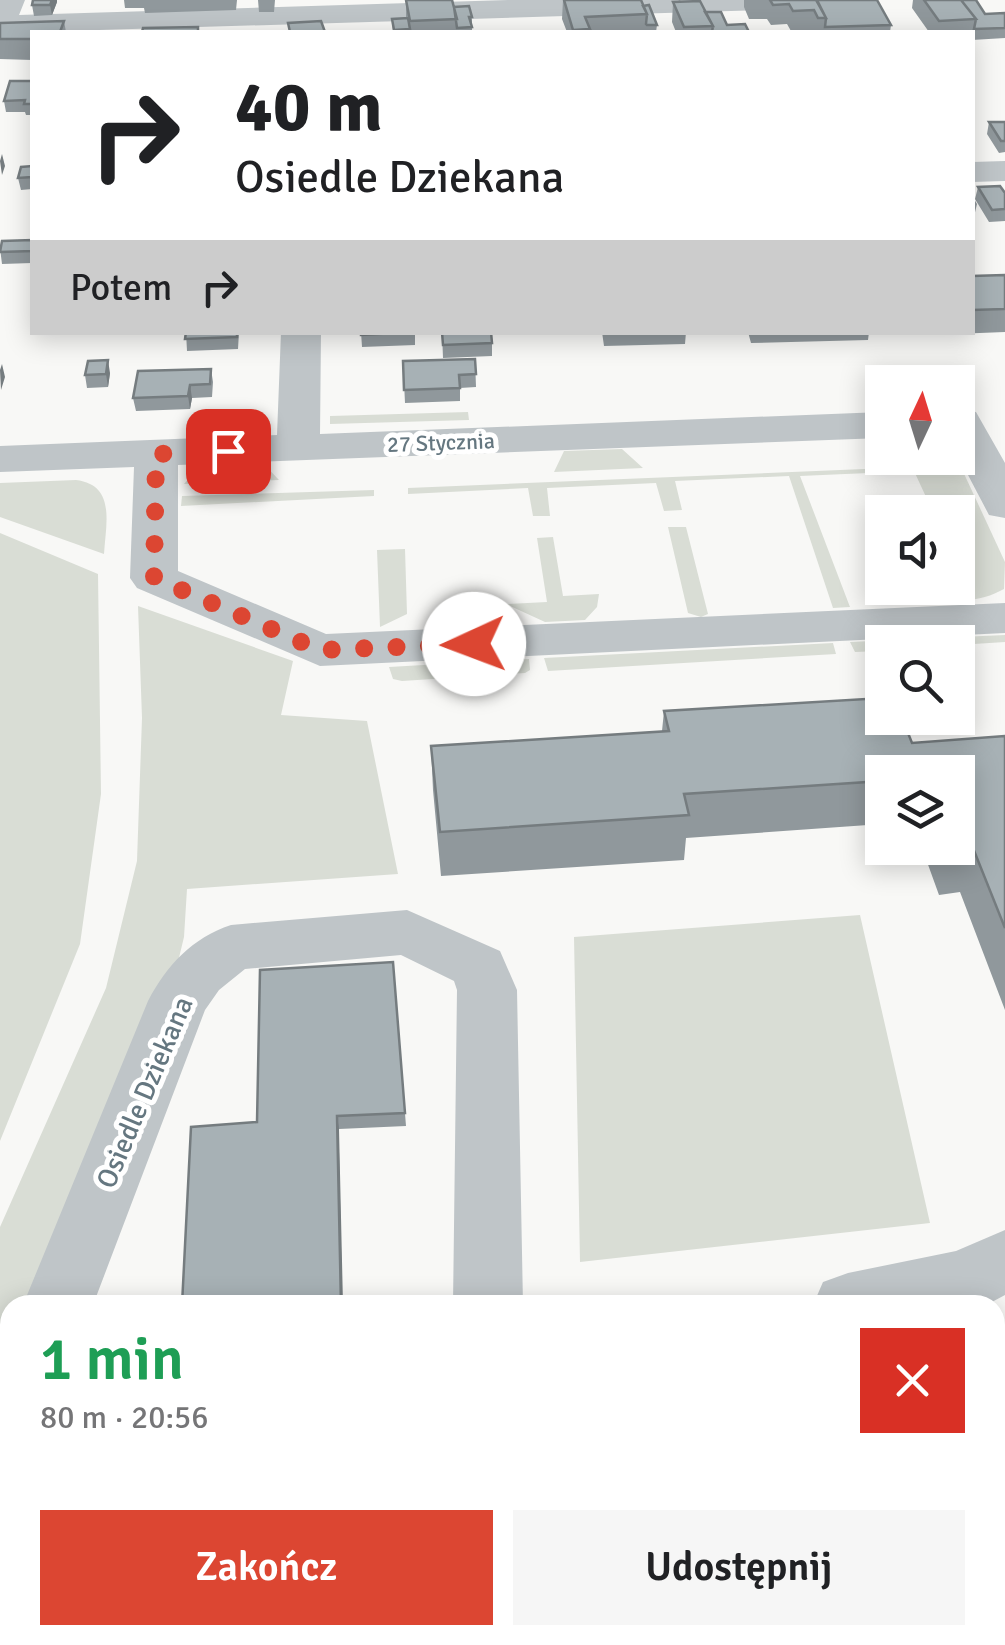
<!DOCTYPE html>
<html lang="pl">
<meta charset="utf-8">
<style>
:root{--surface:#fff;--page:#f6f6f6;--text:#202124;--muted:#757577;--accent:#dc4632}
body{margin:0;font-family:Signika,sans-serif;background:var(--page);color:var(--text);height:100vh;display:flex;flex-direction:column;font-size:38px;white-space:nowrap}
*{box-sizing:border-box;margin:0}
p{font-size:32px;color:var(--muted)}
.icon{flex:none;width:55px;height:55px;fill:none;stroke:currentColor;stroke-width:2;stroke-linecap:round;stroke-linejoin:round}
.map{position:relative;flex:1;overflow:hidden}
.panel{position:absolute;left:0px;top:1295px;width:1005px;height:350px;display:flex;flex-direction:column;background:var(--surface);border-radius:30px 30px 0 0;box-shadow:0 5px 25px #0003}
.panel>*{flex:none}
.guide{position:absolute;left:30px;top:30px;width:945px;height:305px;border-radius:0px;box-shadow:0 5px 25px #0003;background:#fff;color:var(--text);overflow:hidden}
.needle{width:65px;rotate:4deg}
.controls{position:absolute;left:865px;top:365px;display:grid;gap:20px}
.controls a{display:grid;place-items:center;width:110px;height:110px;border-radius:0px;background:var(--surface);box-shadow:0 5px 25px #0003;font-size:50px}
.pin{position:absolute;display:grid;place-items:center;width:85px;height:85px;color:#fff;margin:-42px;border-radius:20px;box-shadow:0 5px 15px #0006}
.me{position:absolute;width:110px;margin:-55px;rotate:268deg;stroke-linejoin:round;filter:drop-shadow(0 0 8px #0008)}
.turn{display:flex;align-items:center;gap:35px;height:210px;padding:0 40px;font-size:45px}
.turn .icon{width:130px;height:130px;stroke-width:2.5}
.turn b{display:block;font-size:70px;line-height:85px}
.then{display:flex;align-items:center;height:95px;padding:0 40px;background:#0003;gap:20px;font-size:38px}
.round{display:grid;place-items:center;flex:none;width:105px;height:105px;border-radius:0px;background:var(--page)}
.summary{display:flex;align-items:center;justify-content:space-between;height:170px;padding:0 40px}
h1{font-size:60px;font-weight:600;line-height:75px;color:#1e9e55}
.action{display:flex;gap:20px;margin-top:auto;padding:20px 40px}
.action a{flex:1;height:115px;border-radius:0px;background:var(--accent);color:#fff;font-size:40px;font-weight:600;line-height:115px;text-align:center}
.action a+a{background:var(--page);color:var(--text)}
.map>svg:first-child{display:block}
.green{fill:#d9ddd5}
.lines{fill:none;stroke-linecap:round;stroke-linejoin:round}
.street{fill:#bfc5c8;fill-rule:evenodd}
.wall{fill:#90989c}
.shaded-wall{fill:#757c7f}
.building{fill:#a7b1b5;stroke:#757c7f;stroke-width:2.5}
.route{stroke:#dc4632;stroke-width:18;stroke-dasharray:0 32.4}
.labels{text-anchor:middle;stroke-width:10;stroke-linejoin:round;paint-order:stroke}
.far-street-label{font-size:22px;fill:#657780;stroke:#fff}
.street-label{font-size:28px;fill:#657780;stroke:#fff}
</style>
<div class="map">
<svg width="1005" height="1645" viewBox="0 0 1005 1645">
<rect width="100%" height="100%" fill="#f8f8f6"/>
<path class="green" d="M468,412L469,420L330,424V416Z
M622,449L643,468L554,472L564,451Z
M263,463L279,480L184,484L198,468Z
M960,465L1005,562L1004,589C982,601 952,607 932,588H958V512H933L914,471L800,476L850,607L833,608L789,476L675,481L682,510L664,511L656,483L547,488L550,516H533L528,488L408,494V488Z
M76,480C116,485 106,523 104,554L0,517V483Z
M374,490V496L181,506L182,496Z
M668,527H686L708,614L701,617L688,613Z
M0,533L98,574L101,794L80,944L0,1141Z
M553,537L563,596L599,594L597,607L585,620L545,622L506,604L547,602L537,538Z
M405,549L407,614L380,627L377,550Z
M138,606L293,661L281,715L367,721L398,874L187,889L184,937L177,966L46,1305H10V1392L0,1416V1227L106,988L137,861L142,718Z
M1005,635V642L958,645L882,642V651L855,652L850,642Z
M833,643L836,654L548,671L544,658Z
M529,659L530,670L525,673L402,681L393,679L389,667Z
M860,915L930,1223L580,1262L574,937Z"/>
<g class="lines">
<path class="street" d="M0,0H25L19,15L508,0H816L811,6L801,9L0,33Z
M1005,161V181L972,182V162Z
M281,332H321L320,434L882,412V438L178,465V571L326,634L1005,603V633L320,666L137,588L130,578L134,467L0,472V446L277,435Z
M958,409L976,412L1005,463V518L989,515L958,456Z
M407,910L500,951L517,990L523,1305H453L457,990L454,981L401,955L245,969L219,990L205,1010L93,1305H23L148,1001C167,965 192,938 231,925Z
M1005,1230V1295L990,1303L813,1305L823,1282L848,1273L956,1251Z
M10,1390V1485L0,1489V1394Z"/>
</g>
<path class="wall" d="M124,0H237L236,10L145,13L144,8H125Z
M258,0H275L274,12H259Z
M406,0L454,7L472,17V32H393L392,19L406,18Z
M563,0L643,6L657,25L656,32H567L562,19Z
M679,0L705,12L727,25L749,32H676L672,22L673,2H678Z
M744,0H877L891,25L890,32L791,31L787,24L771,25L767,19H749L744,7Z
M913,0H976L985,14L1005,13V38L972,40V32H929L912,8Z
M57,2L52,15L34,16L32,5Z
M64,21L66,32H32V60L0,59V23Z
M32,81V115H26L25,112H6L4,101Z
M989,122H1005V152L999,153L987,134Z
M32,166V189L21,190L18,178Z
M978,187L1005,193V221L989,222L975,199Z
M972,196L977,204L972,225Z
M32,240V263L2,264L0,248Z
M1005,275V332L929,335L928,332H972V276Z
M186,332H239L238,349L187,351Z
M361,332H415V345L362,347Z
M442,332L492,343V356L443,358Z
M602,332H686L685,344L604,346Z
M748,332H869L868,340L751,343Z
M475,359L476,387L460,388V401L405,403L403,361Z
M211,369L213,382L212,397L192,398L190,409L136,411L133,398Z
M110,373L108,387L87,388L85,375Z
M664,711L912,743L1005,736V1010L960,892L939,895L922,848H958V772H882V824L686,838L684,860L441,876L433,790L431,746L662,731Z
M393,962L406,1126L339,1129L257,1122Z
M377,1635H623L622,1645H377Z"/>
<path class="shaded-wall" d="M52,0H57V2L52,15L50,5Z
M2,154L5,166L2,175L0,161Z
M108,360L110,373L108,387L106,374Z
M2,364L5,377L1,390L0,370Z
M190,385L192,398L190,409L188,396Z
M337,1116L339,1129L343,1305H341Z"/>
<path class="building" d="M33,0H52L50,5H32Z
M406,0H452L457,19L410,21Z
M564,0H641L647,14L585,17L590,29L573,30Z
M770,0H816L826,18H818L814,10L793,11L789,4L773,5Z
M817,0H877L891,25L825,27L826,18Z
M924,0H961L976,19L939,21Z
M961,0H976L985,14L1005,13V28L974,29L976,19Z
M700,1L713,26L684,27L673,2Z
M649,5L657,25H647L646,24L647,14L643,6Z
M469,6L472,17H469L472,27L457,28L454,7Z
M705,12H721L727,25L745,24L749,32H712L713,26Z
M408,18L410,29L394,30L392,19Z
M64,21L60,32H32V39H0V23Z
M321,21L325,32H290L288,23Z
M198,27V32H142L143,28Z
M10,81H32V104H24L25,100L4,101Z
M989,122H1005V141H1001Z
M32,166V177L18,178L21,167Z
M1000,186L1005,193V209L992,210L978,187Z
M32,240V251L0,252L2,241Z
M1005,275V309L972,310V276Z
M186,332H237V337L185,339Z
M361,332H415L361,335Z
M442,332H491L492,343L443,345Z
M475,359L476,374L459,375L460,388L404,390L403,361Z
M108,360L106,374L85,375L88,361Z
M211,369L210,384L190,385L188,396L133,398L138,371Z
M882,698V718H902L912,743L1005,736V928L973,848L951,850L950,848H958V772H882V781L684,794L689,815L440,832L431,746L669,731L664,711Z
M393,962L405,1113L337,1116L341,1305H182L191,1127L257,1122L260,970Z
M377,1635H489L377,1645Z"/>
<g class="lines">
<path class="route" d="M228,451L156,454L154,578L320,650L474,644"/>
</g>
<g class="labels">
<g class="far-street-label">
<text transform="translate(441 442) rotate(-2)" y="8">27 Stycznia</text>
</g>
<g class="street-label">
<text transform="translate(144 1092) rotate(-67)" y="10">Osiedle Dziekana</text>
</g>
</g>
</svg>
<div class="controls">
<a><svg class="needle" viewBox="-14 -14 28 28"><path d="M0-13l5 13h-10z" fill="#e53935"/><path d="M0 13l5-13h-10z" fill="#757577"/></svg></a>
<a><svg class="icon" aria-label="sound" viewBox="0 0 24 24"><path d="M4 9h4l5-4v14l-5-4H4zM17 9q2 3 0 6"/></svg></a>
<a><svg class="icon" aria-label="search" viewBox="0 0 24 24"><circle cx="10" cy="10" r="6"/><path d="M15 15l6 6"/></svg></a>
<a><svg class="icon" aria-label="layers" viewBox="0 0 24 24"><path d="M12 4l9 5-9 5-9-5zM3 14l9 5 9-5"/></svg></a>
</div>
<div class="pin" style="left:228px;top:451px;background:#d93025"><svg class="icon" aria-label="arrive" viewBox="0 0 24 24"><path d="M6 21V4h12l-3 4 3 4H6"/></svg></div>
<svg class="me" style="left:474px;top:644px" viewBox="-20 -20 40 40"><circle r="19" fill="#fff"/><path d="M0-13L10 11 0 6-10 11z" fill="#dc4632"/></svg>
<div class="guide">
<div class="turn"><svg class="icon" aria-label="right" viewBox="0 0 24 24"><path d="M7 20v-9h11M14 6l5 5-5 5"/></svg><div><b>40 m</b>Osiedle Dziekana</div></div>
<div class="then">Potem<svg class="icon" aria-label="right" viewBox="0 0 24 24"><path d="M7 20v-9h11M14 6l5 5-5 5"/></svg></div>
</div>
<section class="panel">
<div class="summary"><div><h1>1 min</h1><p>80 m · 20:56</p></div><a class="round" style="background:#d93025;color:#fff"><svg class="icon" aria-label="close" viewBox="0 0 24 24"><path d="M6 6l12 12M18 6L6 18"/></svg></a></div>
<div class="action"><a>Zakończ</a><a>Udostępnij</a></div>
</section>
</div>
